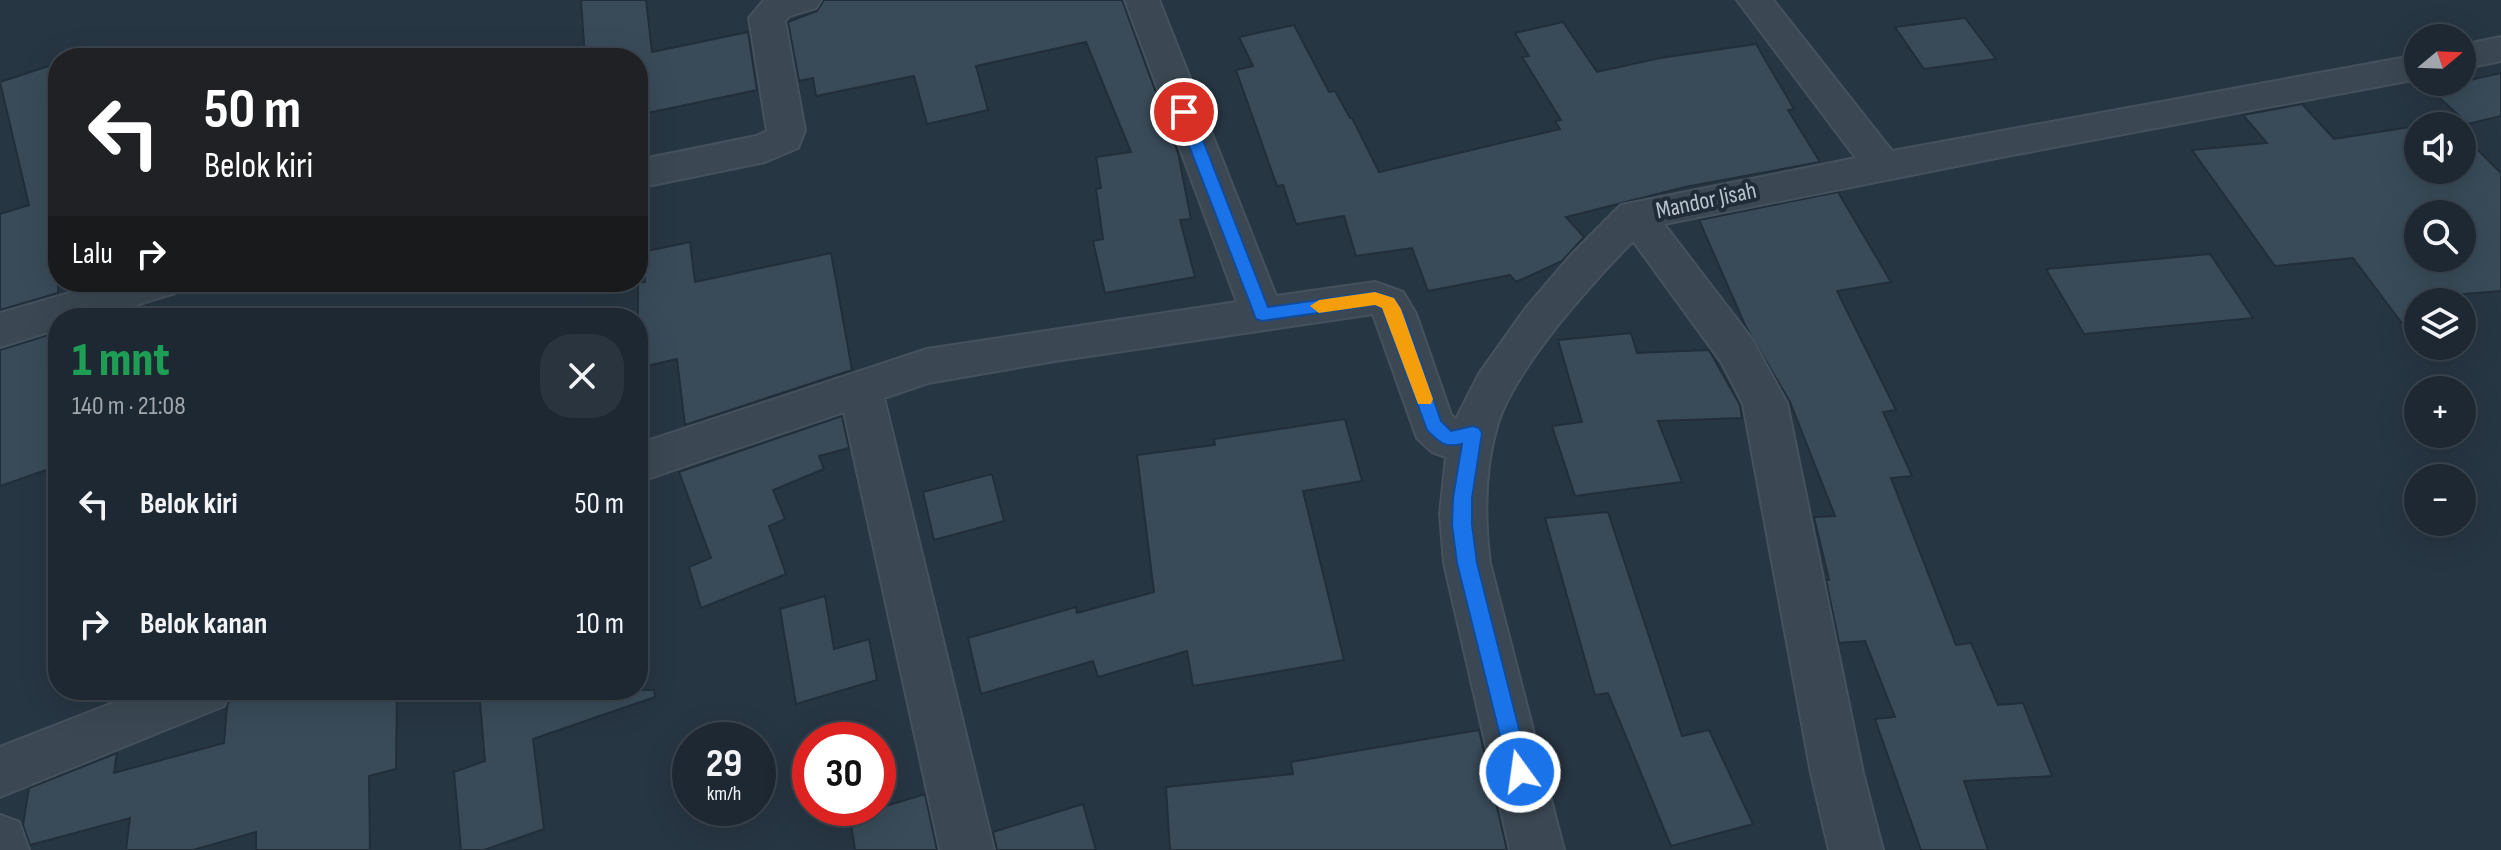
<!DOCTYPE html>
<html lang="id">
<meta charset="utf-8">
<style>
:root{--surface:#1d2832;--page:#2a343e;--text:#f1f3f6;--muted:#a0a6ac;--line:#3b444d}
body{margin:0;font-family:"Sofia Sans Condensed",sans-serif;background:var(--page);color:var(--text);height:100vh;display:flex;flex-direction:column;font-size:30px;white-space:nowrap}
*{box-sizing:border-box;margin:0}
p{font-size:26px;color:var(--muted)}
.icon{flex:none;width:44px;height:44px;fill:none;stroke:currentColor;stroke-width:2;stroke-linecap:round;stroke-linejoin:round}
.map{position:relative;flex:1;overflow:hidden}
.details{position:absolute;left:48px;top:308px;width:600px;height:392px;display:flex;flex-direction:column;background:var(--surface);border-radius:32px;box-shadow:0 8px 32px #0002,0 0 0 2px var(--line)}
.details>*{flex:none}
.banner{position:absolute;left:48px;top:48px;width:600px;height:244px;border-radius:32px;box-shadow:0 8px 32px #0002,0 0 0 2px var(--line);background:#202124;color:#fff;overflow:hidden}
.needle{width:52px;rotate:71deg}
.tools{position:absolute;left:2404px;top:24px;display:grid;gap:16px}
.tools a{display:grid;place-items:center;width:72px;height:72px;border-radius:50%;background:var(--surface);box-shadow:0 8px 32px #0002,0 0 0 2px var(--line);font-size:40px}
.speed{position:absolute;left:672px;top:722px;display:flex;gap:16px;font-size:40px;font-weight:700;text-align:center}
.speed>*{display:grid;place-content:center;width:104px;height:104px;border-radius:50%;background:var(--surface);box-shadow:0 8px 32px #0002,0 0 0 2px var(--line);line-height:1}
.speed small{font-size:20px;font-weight:400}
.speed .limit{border:12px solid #d22;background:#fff;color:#111}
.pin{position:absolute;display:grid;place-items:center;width:68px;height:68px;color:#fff;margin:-34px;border:4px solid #fff;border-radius:50%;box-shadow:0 2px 8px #0007}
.me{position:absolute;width:88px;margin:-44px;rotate:346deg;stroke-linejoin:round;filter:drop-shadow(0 0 6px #0008)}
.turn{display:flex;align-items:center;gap:28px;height:168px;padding:0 24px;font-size:36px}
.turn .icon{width:104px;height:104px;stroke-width:2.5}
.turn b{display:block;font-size:56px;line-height:68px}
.then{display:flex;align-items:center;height:76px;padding:0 24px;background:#0003;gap:16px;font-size:30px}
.round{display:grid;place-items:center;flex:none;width:84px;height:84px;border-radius:32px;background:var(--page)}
.headline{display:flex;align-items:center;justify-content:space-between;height:136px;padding:0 24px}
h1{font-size:48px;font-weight:800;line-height:60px;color:#1e9e55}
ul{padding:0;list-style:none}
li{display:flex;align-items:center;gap:24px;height:120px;padding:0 24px}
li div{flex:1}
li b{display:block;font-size:30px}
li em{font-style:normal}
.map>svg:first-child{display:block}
.building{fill:#394b59;stroke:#222f3a;stroke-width:2;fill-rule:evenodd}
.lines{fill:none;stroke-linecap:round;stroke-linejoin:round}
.minor-casing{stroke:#45515c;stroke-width:4}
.minor{fill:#3b4853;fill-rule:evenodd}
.route{fill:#1a73e8;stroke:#114b97;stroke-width:2}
.slow{fill:#f59e0b}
.labels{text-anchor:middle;stroke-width:8;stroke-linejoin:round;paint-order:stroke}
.street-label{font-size:24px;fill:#b9c3cd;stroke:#202d38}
</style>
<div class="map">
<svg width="2501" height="850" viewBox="0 0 2501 850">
<rect width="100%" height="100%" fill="#273643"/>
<path class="building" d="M581,0H646L652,52L748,32L757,90L638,115V58H585Z
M824,0H1122L1178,153L1191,219L1180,220L1195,277L1105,293L1093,241L1103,239L1096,189L1101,188L1096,157L1131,152L1086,42L976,66L988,110L927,124L914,76L816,96L813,78L799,81L788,22L817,11Z
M1965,18L1996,59L1924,69L1895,27Z
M1563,22L1597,72L1660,58L1756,44L1794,109L1788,110L1820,162L1685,187L1566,217L1584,237L1562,261L1516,282L1510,275L1428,291L1412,248L1356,256L1344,216L1296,224L1283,185L1277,186L1236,70L1253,66L1239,37L1294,25L1329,92L1335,91L1350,118H1352L1379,172L1560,129L1555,121L1561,120L1522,57L1529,56L1515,33Z
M58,63V293L0,310V214L29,205L0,82Z
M2501,73V116L2468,124L2430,89Z
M2302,104L2334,139L2449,121L2455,126H2418V170H2462V134L2501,173V291L2451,295L2456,302H2418V320L2401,322L2353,258L2275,266L2192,150L2267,143L2243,115ZM2418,214H2462V258H2418Z
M1838,192L1891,282L1837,291L1896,410L1883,412L1912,476L1891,478L1956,645L1971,643L1998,705L2023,703L2052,776L1964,781L1988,850H1921L1875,719L1895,717L1865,641L1839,643L1826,580H1829L1814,517L1835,516L1790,402L1745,325L1699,220Z
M690,242L695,282L831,253L852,370L685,425L677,359L638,368V282H645L642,252Z
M2210,254L2253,318L2084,334L2046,269Z
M58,332V466L0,486V350Z
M1631,333L1637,353L1709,350L1740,405L1742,418L1658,421L1682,482L1575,496L1552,426L1582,422L1558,340Z
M842,416L849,448L819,456L824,469L773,490L785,519L769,526L786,574L701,608L689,567L711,558L679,472Z
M1345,419L1362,481L1303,491L1344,660L1193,686L1187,651L1098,677L1093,661L981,694L968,638L1076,607L1077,613L1154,592L1137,455L1215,445L1214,439Z
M992,474L1004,521L934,540L923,492Z
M1608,512L1682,736L1709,730L1753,824L1671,846L1608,693L1595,695L1545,518Z
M825,596L834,649L869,639L877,680L796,704L780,609Z
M234,690H397L396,769L369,776L370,850H256V832L193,850H126L130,818L30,845L23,825L29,788L117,753L114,773L224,743L227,706Z
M479,690H654L655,697L533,739L544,829L484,850H461L454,772L485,761Z
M1479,730L1507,850H1170L1166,787L1293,774L1291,762Z
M925,794L937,850H855L850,817Z
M1083,804L1096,850H997L993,832Z"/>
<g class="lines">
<g class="minor-casing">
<path id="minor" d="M764,0H821L816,8L789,16L785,21L805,130L798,148L765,162L638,188V160L756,136L767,131L749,18Z
M1125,0H1159L1276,296L1375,282L1403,292L1416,314L1451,415L1456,419L1479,374L1525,309L1571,255L1621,205L1856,158L1737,0H1773L1892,151L2418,55V79L2012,155L1664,224L1752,339L1787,403L1863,773L1883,850H1829L1811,773L1743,404L1722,363L1633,241C1590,285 1517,366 1498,423C1484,469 1484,516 1490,563L1564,850H1510L1444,563L1440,514L1446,457L1432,452L1417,438L1373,314L1055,361L928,383L884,398L994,850H940L844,412L638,482V444L927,349L1237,302Z
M2501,37V61L2462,69V45Z
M107,282H181L175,293L94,318H58V329L0,347V313Z
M146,690H231L224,706L0,797V747Z
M0,815L19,822L29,850H0Z"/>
</g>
<use href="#minor" class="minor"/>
</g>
<path class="route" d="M1184,107L1192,112L1268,307L1375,292L1394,298L1404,314L1441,421L1451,431L1473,426L1479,428L1482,433L1472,498V525L1477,563L1530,772L1527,780L1520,783L1512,780L1509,772L1457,563L1452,525L1453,498L1462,444C1444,448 1440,443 1427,430L1382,308L1375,305L1262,321L1256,319L1176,112Z"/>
<path class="slow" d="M1375,292L1394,298L1401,309L1433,399L1431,404H1418L1382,308L1375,305L1319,313L1310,306L1319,300Z"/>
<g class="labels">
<g class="street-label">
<text transform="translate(1706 200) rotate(-12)" y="8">Mandor Jisah</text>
</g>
</g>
</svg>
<div class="tools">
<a><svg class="needle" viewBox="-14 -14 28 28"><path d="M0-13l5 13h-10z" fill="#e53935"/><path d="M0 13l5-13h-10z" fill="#a0a6ac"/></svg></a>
<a><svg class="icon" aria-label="sound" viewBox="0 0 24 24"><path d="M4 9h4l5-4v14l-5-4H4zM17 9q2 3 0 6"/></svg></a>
<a><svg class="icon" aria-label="search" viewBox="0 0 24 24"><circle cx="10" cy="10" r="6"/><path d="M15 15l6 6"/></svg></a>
<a><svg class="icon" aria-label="layers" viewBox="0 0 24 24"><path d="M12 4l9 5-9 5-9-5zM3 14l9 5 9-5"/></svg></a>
<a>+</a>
<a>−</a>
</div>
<div class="speed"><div>29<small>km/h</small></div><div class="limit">30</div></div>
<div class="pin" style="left:1184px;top:112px;background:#d93025"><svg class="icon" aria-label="arrive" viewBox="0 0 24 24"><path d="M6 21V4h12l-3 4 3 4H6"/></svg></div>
<svg class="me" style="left:1520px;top:772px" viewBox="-20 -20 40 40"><circle r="17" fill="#1a73e8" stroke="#fff" stroke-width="3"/><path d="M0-11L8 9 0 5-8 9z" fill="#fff"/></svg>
<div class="banner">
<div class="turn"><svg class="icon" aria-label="left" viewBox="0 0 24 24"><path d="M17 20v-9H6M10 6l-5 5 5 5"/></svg><div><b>50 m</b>Belok kiri</div></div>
<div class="then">Lalu<svg class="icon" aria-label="right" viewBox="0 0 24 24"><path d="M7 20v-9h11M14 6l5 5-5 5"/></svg></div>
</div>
<section class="details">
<div class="headline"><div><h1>1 mnt</h1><p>140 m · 21:08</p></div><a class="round"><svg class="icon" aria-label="close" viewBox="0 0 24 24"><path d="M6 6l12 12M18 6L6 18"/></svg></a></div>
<ul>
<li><svg class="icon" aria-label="left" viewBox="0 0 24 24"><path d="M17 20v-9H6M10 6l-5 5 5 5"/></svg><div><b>Belok kiri</b></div><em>50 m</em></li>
<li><svg class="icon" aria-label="right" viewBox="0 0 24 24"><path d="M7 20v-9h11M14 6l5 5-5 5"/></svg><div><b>Belok kanan</b></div><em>10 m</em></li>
</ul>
</section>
</div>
